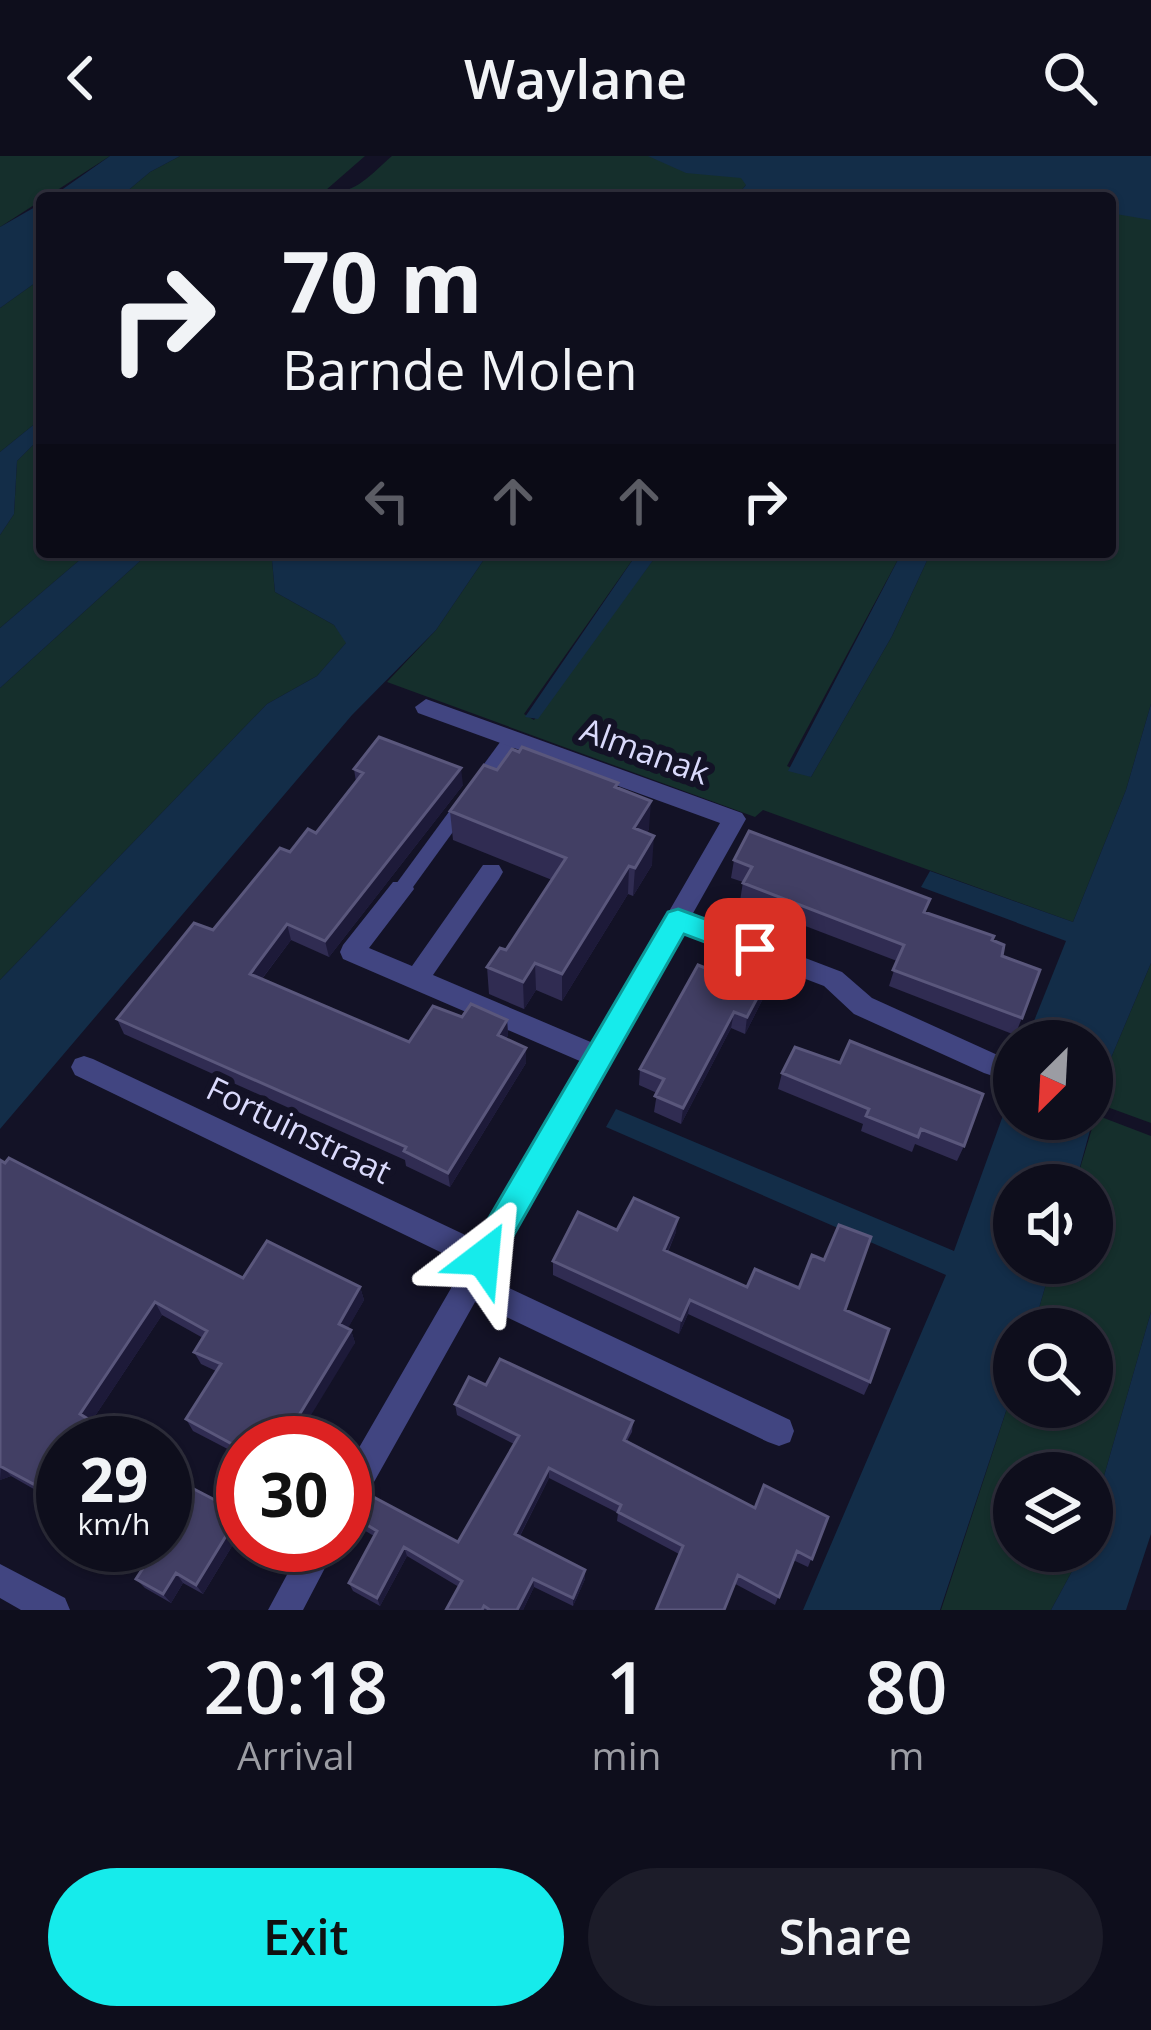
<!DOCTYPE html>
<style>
:root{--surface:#0e0e1c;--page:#1c1c29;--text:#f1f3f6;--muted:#9b9ca3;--line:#2e2e3b;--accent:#16ebeb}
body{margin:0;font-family:"Open Sans",sans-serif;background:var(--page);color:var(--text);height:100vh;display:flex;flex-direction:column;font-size:45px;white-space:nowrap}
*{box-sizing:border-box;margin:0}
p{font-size:39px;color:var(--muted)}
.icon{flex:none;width:66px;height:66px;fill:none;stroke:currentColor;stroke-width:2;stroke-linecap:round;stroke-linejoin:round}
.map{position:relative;height:1454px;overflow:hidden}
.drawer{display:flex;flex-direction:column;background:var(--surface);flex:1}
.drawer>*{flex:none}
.top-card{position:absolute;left:36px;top:36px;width:1080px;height:366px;border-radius:12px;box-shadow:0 3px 9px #0004,0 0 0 3px var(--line);background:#0e0e1c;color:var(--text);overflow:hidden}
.needle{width:78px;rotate:204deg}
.controls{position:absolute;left:993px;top:864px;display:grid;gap:24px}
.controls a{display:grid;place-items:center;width:120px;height:120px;border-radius:50%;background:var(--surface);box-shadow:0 3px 9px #0004,0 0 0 3px var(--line);font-size:60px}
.speed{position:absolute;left:36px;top:1260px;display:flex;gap:24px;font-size:60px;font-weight:700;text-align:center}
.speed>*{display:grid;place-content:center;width:156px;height:156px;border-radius:50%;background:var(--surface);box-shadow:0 3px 9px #0004,0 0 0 3px var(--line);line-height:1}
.speed small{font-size:30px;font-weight:400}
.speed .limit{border:18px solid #d22;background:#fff;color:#111}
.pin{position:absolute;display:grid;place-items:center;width:102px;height:102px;color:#fff;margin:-51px;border-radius:24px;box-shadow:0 6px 18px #0006}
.me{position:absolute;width:132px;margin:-66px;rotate:29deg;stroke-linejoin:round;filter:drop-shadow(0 0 9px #0008)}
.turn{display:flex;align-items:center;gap:42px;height:252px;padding:0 48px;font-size:54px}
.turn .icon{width:156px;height:156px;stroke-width:2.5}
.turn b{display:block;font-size:84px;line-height:102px}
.lanes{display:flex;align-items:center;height:114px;padding:0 48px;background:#0003;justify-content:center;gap:60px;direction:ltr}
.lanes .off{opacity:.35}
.eta{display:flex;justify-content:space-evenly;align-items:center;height:204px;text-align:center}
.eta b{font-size:72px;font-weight:600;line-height:84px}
.cta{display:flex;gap:24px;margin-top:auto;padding:24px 48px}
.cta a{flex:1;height:138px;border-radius:72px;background:var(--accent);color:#111;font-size:48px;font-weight:600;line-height:138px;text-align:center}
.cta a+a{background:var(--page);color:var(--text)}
header{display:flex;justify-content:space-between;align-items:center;height:156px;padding:0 48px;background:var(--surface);font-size:54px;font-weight:600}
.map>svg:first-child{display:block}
.green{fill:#152f2c}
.water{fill:#132d48}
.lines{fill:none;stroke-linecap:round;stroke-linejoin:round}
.lane{fill:#414581;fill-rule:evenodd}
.street{fill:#414581;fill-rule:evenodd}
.wall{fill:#302c52}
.shaded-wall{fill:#1d1a39}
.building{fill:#423f64;stroke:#5a577c;stroke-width:3}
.route{fill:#16ebeb;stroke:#0e9999;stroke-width:3}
.labels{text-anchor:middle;stroke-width:12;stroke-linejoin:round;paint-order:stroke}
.street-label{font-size:33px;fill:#dadafc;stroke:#131226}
</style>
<header><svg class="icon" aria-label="back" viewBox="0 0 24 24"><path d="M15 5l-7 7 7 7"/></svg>Waylane<svg class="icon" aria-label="search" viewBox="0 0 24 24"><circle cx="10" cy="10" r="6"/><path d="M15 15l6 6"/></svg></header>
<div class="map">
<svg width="1151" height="1454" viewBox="0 0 1151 1454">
<rect width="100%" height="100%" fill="#131226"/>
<path class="green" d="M0,0H110L0,71Z
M180,0H365L326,34C353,42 372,17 392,0H1151V548L1126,634L1073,766L763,654L755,661L387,526L436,474L489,396H638L524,558L534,564L659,396H902L787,610L811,621L892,480L931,396H1110V42H776L795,34L746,29L735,42H119L150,16Z
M42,122V262L0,296V152Z
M42,280V396H89L0,472V379L14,358L17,305Z
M150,396H264L272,404L275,436L334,469L347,486L317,520L267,548L0,824V532Z
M1151,807V967L1099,948L1108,909Z
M1096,959L1151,980V1156L1092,1362V1317H1014V1395H1083L1051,1454H941L1014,1231V1251H1092V1173H1033L1052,1107H1092V1029H1075Z"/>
<path class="water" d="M110,0H180L150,16L119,42H50Z
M648,0H1151V64L1110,57V42H923L833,33L798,35L776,42H735L746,29L741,22L686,17Z
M42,47V122L0,152V71Z
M42,262V280L17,305L14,358L0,379V296Z
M89,396H150L0,532V472Z
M264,396H489L436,474L352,559L0,973V824L267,548L317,520L346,487L334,469L275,436L272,404Z
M638,396H659L538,563L525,561Z
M902,396H931L892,480L811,621L788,615Z
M1151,548V807L1108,909L1075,1029H1014V1107H1052L1033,1173H1014V1231L940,1454H803L946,1119L606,971L616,953L954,1095L1014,929V963H1092V885H1026L1066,785L921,731L930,715L1073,766L1126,634Z
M1151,1156V1378L1126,1454H1051L1083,1395H1092V1362Z"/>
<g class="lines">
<path class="lane" d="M512,576L518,578L520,582L518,586L408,738H396L393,733L396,728L506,578Z"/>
<path class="street" d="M426,543L742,657L746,663L692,759L842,816L872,842L1002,901L1006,909L1002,917L993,920L984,917L854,858L824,830L682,776L488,1122L790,1264L794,1275L790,1286L779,1290L768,1286L475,1146L356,1358L345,1363V1316L465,1108L75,919L71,911L75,903L84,900L93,903L478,1085L582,906L343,803L340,796L343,789L393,726H411L414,733L369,792L412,810L483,709H499L503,716L499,723L433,819L593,887L720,667L418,557L415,551Z
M303,1389H337L303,1454H268Z
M0,1408L65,1442L70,1454H21L0,1442Z"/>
</g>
<path class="wall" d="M354,613L463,629L329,801L291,784L262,823L409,886L462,861L507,864L508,879L506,883L526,907L450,1031L406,1010L405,1004L124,878L117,863L213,774L290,696L316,677L356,626Z
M497,614L618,627V633L649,673L647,677L652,709L633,740L628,738L562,845L536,834L524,853L489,838L487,811L506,794L552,724L453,684L450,655Z
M734,704L926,757L992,784L1002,800L1022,862L1015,879L889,830L897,805L740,745L743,726L731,722Z
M767,835L745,878L731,872L681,968L654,956L657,937L639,929L640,913Z
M782,917L964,990L957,1005L915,988L912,996L861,975L863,968L778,933Z
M0,1004L243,1122L360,1131L364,1144L347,1173L351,1174L355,1187L243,1287V1301L193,1275L186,1263L216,1215L201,1208L194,1196L203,1182L162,1159L91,1266L97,1274L63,1287L60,1348L11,1320L0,1324Z
M676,1076L668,1096L747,1131L845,1154L870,1226L864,1239L688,1158L679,1178L553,1119V1105Z
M486,1229L633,1265L632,1276L627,1285L755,1352L828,1361L808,1411L793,1404L775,1449L617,1365L618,1357L549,1322L520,1380L585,1423L573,1450L534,1431L523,1454H446L459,1431L407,1400L380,1450L353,1435L349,1427L374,1380L350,1366L346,1356L458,1386L514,1288L457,1259L455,1248Z
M165,1318L240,1357L243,1363V1372L203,1438L183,1427L171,1447L145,1432L136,1423L165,1389Z"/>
<path class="shaded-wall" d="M461,612L463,629L329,801L325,785Z
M651,645L649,673L633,701L634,672Z
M654,680L652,709L633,740L635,712Z
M629,710L628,738L562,845V818Z
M287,768L291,784L254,833L250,818Z
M535,807L536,834L524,853L523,826Z
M770,818L767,835L745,878L747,861Z
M734,856L731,872L681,968L683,952Z
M507,864L508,879L499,895L498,879Z
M526,892V907L450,1031L448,1017Z
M678,1062L676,1076L662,1108L664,1094Z
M360,1131L364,1144L343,1181L339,1168Z
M690,1144L688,1158L679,1178L681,1164Z
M155,1146L162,1159L91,1266L97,1274L92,1282L83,1271L80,1258Z
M351,1174L355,1187L294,1287H282Z
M1,1309L11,1320L0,1324Z
M549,1312V1322L516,1387L515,1378Z
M63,1318V1343L60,1348L50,1337Z
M240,1357L243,1363V1372L203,1438L196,1429Z
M404,1391L407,1400L380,1450L377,1442Z
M585,1414V1423L573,1450V1442Z
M176,1417L183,1427L171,1447L163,1438Z
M533,1423L534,1431L523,1454H517Z"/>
<path class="building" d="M379,581L461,612L325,785L287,768L250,818L409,886L433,850L462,861L471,848L507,864L498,879L526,892L448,1017L404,995L406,991L117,863L194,767L213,774L280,692L290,696L308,673L316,677L363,617L354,613Z
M522,591L618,627L615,631L651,645L634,672L654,680L635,712L629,710L562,818L535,807L523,826L487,811L500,792L506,794L566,702L450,655L484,609L497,614L512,593L519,596Z
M749,675L930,743L924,756L994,780L992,784L1004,789L1002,800L1040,814L1022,862L893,814L904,789L743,727L752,711L734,704Z
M729,802L770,818L747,861L734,856L683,952L655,940L664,923L640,913L698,809L720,818Z
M850,885L983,938L964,990L921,973L918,981L866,960L869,953L782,917L795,891L840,907Z
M9,1002L243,1122L267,1085L360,1131L339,1168L351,1174L282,1287H243V1294L186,1263L221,1208L194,1196L207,1175L155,1146L80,1258L88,1263L83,1271L106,1287H63V1318L50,1337L0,1310V1004L5,1007Z
M634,1042L678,1062L664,1094L747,1131L755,1113L799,1132L812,1099L824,1104L839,1069L871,1081L845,1154L889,1173L870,1226L690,1144L681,1164L553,1105L578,1056L617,1074Z
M500,1203L633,1265L624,1284L755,1352L764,1329L828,1361L812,1403L797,1395L779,1441L738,1419L724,1454H656L683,1390L618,1356L621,1349L549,1312L515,1378L585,1414L573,1442L533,1423L517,1454H490L484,1450L482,1454H446L462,1425L404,1391L377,1442L349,1427L377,1375L346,1356L356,1351L364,1336L458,1386L519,1280L455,1248L469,1221L486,1229Z
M165,1318L240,1357L196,1429L176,1417L163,1438L136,1423L158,1389H165L167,1375L165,1374Z"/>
<path class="route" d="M678,753L765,785L770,793L765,801L755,805L684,778L495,1112L483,1117L472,1112L467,1102L472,1091L668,756Z"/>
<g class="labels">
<g class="street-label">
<text transform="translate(645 595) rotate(20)" y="12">Almanak</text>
<text transform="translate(299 974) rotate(26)" y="12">Fortuinstraat</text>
</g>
</g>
</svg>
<div class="controls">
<a><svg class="needle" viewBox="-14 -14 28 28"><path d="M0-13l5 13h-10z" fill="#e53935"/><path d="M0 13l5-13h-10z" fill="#9b9ca3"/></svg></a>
<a><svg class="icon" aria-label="sound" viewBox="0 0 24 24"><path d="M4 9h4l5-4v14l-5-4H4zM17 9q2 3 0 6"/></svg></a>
<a><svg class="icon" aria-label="search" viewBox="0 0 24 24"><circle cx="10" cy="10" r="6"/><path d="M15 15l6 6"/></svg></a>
<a><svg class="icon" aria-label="layers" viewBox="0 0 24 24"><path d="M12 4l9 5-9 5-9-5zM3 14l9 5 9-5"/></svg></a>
</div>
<div class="speed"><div>29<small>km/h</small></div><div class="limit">30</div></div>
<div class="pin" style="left:755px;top:793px;background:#d93025"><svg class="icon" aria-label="arrive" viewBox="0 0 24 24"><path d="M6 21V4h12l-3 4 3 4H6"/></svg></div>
<svg class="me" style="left:483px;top:1102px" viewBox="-20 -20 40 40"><path d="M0-17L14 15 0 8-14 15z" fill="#16ebeb" stroke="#fff" stroke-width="4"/></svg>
<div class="top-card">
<div class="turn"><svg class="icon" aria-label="right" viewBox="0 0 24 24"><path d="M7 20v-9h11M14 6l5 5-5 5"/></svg><div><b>70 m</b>Barnde Molen</div></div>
<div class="lanes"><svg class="icon off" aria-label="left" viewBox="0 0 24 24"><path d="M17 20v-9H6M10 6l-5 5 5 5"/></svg><svg class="icon off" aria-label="ahead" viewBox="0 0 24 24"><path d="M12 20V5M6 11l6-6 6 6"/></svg><svg class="icon off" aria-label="ahead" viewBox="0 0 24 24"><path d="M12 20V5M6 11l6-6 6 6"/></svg><svg class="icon" aria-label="right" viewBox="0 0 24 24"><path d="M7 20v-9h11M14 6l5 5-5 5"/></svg></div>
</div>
</div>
<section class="drawer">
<div class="eta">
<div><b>20:18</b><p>Arrival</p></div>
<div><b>1</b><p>min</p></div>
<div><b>80</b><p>m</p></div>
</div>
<div class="cta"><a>Exit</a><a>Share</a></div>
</section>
